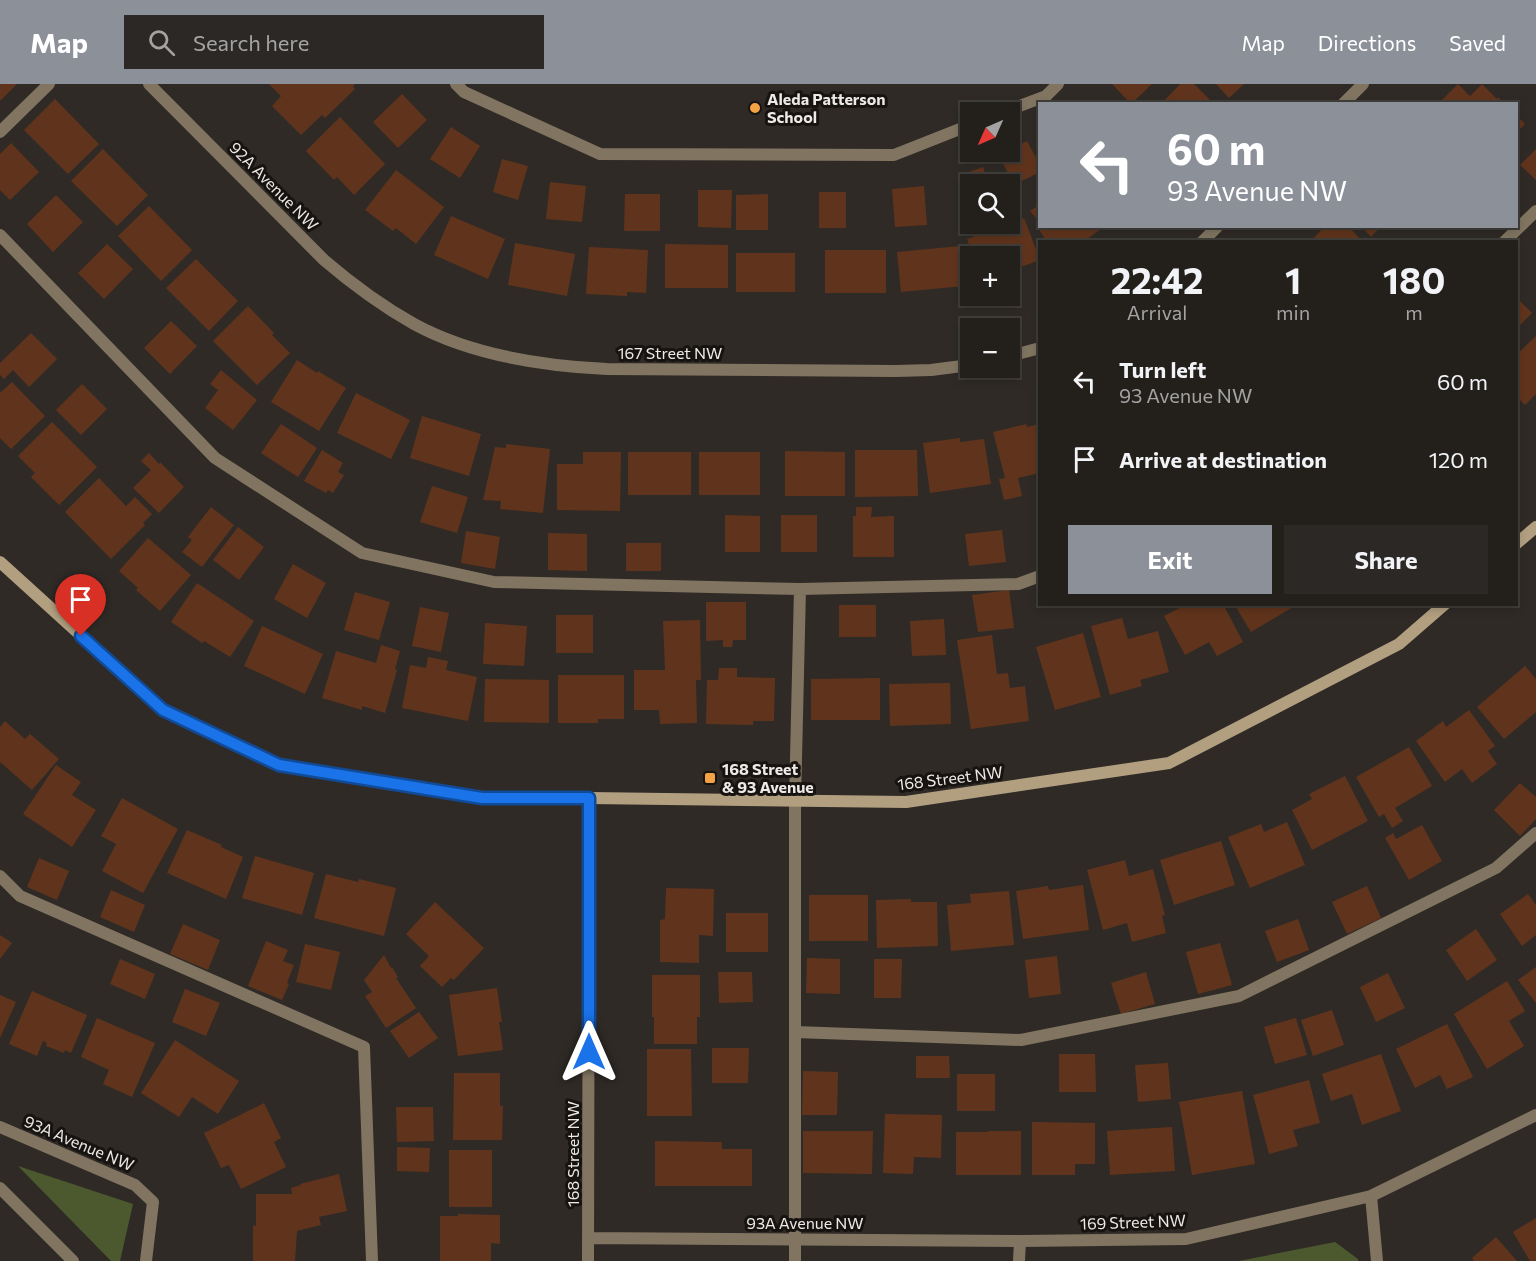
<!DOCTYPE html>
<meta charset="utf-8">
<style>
:root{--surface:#23201c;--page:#2b2825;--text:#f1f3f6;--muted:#a3a3a3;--line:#403e3b;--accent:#8c9099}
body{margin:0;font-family:Commissioner,sans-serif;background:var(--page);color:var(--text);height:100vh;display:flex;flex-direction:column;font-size:22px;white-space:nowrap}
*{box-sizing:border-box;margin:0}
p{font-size:20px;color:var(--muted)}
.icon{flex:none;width:33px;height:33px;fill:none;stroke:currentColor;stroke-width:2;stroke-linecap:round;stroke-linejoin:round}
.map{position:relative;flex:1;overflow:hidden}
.drawer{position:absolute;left:1038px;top:156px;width:480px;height:366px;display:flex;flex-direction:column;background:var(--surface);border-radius:0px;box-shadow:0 3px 9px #0003,0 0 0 2px var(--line)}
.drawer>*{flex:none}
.top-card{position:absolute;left:1038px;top:18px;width:480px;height:126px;border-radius:0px;box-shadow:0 3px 9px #0003,0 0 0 2px var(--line);background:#8c9099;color:#fff;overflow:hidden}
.needle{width:39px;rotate:225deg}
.fabs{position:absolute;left:960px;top:18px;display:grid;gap:12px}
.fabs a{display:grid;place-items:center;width:60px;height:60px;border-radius:0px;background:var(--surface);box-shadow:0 3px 9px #0003,0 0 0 2px var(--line);font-size:30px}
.pin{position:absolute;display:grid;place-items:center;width:51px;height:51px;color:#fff;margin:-62px -26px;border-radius:50% 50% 50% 0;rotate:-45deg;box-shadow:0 0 6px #0007}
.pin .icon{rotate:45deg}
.me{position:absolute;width:66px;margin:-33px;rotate:0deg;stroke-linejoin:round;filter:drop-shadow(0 0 4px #0008)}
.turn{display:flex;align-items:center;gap:21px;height:126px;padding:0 30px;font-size:27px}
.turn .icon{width:78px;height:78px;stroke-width:2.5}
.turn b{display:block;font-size:42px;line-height:51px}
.eta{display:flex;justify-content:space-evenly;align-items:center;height:102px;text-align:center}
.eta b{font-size:36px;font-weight:700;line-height:42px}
.cta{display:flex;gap:12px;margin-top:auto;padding:12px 30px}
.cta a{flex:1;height:69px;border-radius:0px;background:var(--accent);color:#fff;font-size:24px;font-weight:700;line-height:69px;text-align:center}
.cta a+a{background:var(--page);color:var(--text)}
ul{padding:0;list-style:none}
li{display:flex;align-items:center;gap:18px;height:78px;padding:0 30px}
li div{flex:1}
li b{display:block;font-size:22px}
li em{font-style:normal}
header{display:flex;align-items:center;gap:36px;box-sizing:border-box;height:84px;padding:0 30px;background:var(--accent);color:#fff}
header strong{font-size:28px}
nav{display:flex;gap:33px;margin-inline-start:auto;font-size:21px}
.search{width:420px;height:54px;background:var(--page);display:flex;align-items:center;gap:15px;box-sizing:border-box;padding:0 21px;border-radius:0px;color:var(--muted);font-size:22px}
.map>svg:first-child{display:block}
.green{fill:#4c592f}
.building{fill:#60341c}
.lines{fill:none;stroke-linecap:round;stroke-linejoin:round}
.lane{stroke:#817561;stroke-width:12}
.street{stroke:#817561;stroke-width:12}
.secondary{stroke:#b19f7f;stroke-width:12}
.route-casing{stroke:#114b97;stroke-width:15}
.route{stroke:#1a73e8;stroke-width:10}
.poi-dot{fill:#f4a344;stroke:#161311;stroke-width:2}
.labels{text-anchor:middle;stroke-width:6;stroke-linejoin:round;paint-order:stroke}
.poi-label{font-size:16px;font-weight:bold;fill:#ece9e6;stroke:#161311;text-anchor:start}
.street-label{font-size:16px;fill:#ece9e6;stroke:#161311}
</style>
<header>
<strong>Map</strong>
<div class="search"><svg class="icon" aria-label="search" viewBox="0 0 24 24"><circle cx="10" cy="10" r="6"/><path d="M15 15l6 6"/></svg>Search here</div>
<nav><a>Map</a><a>Directions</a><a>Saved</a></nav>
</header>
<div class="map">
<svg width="1536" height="1177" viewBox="0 0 1536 1177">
<rect width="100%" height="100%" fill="#2f2a26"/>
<path class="green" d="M18,1082L133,1120L120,1177H111Z
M1335,1158L1358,1175V1177H1239Z"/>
<path class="building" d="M0,0H17L0,17Z
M269,0H355L353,3L355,5L325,34L322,31L301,51L272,22L281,12Z
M1112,0H1152L1131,20Z
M1180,0H1194L1214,20H1161Z
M1216,0H1244L1229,14Z
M1458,0L1470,12L1482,0L1497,15L1498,13L1505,20H1441L1440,18Z
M402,10L427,36L398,64L373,38Z
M55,15L99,60L68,90L24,46Z
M1516,31L1525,40L1516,49Z
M340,33L385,80L354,111L337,93L334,96L306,67Z
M451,43L480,62L460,94L430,75Z
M1027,57L1040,81V88L1014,101L999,71L1005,68H1010V65Z
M11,59L39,88L10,116L0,106V70Z
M103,65L148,111L117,142L71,97Z
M1536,65V96L1520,81Z
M502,75L528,82L518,116L493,108Z
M983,83L989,100H970V126L958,92Z
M396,86L444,123L416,160L396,144L393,147L365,126Z
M550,98L586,102L582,138L546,135Z
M924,102L927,141L895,143L892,105Z
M698,106H732L731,144L698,143Z
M819,108H846V144H819Z
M625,110H660V147H624Z
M768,110V146H736V111Z
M56,111L83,138L53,168L27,140Z
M1040,120V139L1030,127Z
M149,122L192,166L161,197L118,152Z
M451,132L505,155L488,195L434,171Z
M1024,134L1040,176L1010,187V172H973L967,155Z
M1040,142H1105L1083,158H1047L1038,144Z
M1325,142H1348L1363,158H1310Z
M1361,142H1381L1371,153Z
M515,159L575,170L567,212L508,201Z
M107,160L133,185L104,215L78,189Z
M665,160L728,161V204H665Z
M960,162L964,202L901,208L897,168Z
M589,163L648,166L646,209L627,208V212L586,210Z
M825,166H886V209H825Z
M736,169H795V208H736Z
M196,175L238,217L209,247L166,204Z
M1516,213L1532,229L1516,245Z
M248,222L274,249L272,251L290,269L257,301L213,257Z
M171,237L197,262L170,290L144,264Z
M31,249L57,275L29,303L13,286L4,295L0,291V279Z
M1536,252V310L1525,321L1516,312V271Z
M297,276L317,289L318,287L346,304L319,347L271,318Z
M221,286L257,316L233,346L205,324L218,306L210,300Z
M12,298L45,332L11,365L0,354V307L1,308Z
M82,300L107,325L81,351L56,326Z
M356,309L410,336L391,375L337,349Z
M422,332L481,350L469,392L410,374Z
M52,338L97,383L59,421L31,393L35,389L18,372Z
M281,340L317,364L298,393L261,369Z
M1026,340L1027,343L1040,340V389L1018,394L1022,412L1004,416L999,395L1005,394L993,348Z
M960,354V358L984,355L991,400L930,409L923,359Z
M506,360L550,365L543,429L500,425L501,417L483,416L495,363L506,364Z
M322,366L343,379L338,388L344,391L333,409L328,406L326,409L304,397Z
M855,366H917L918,412L855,413Z
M785,367L845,368V412H785Z
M583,368H621L620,427L557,426V380H583Z
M628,368H691V411H628Z
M699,368H760V411H699Z
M149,369L159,380L160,378L184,403L159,429L133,404L151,386L141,377Z
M99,394L126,422L135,413L152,430L143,439L145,441L111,475L65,428Z
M432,402L468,413L457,449L420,438Z
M211,423L234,441L202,483L182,468L192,456L188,453Z
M856,423H872L871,433L894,432V473H853V432H856Z
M725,431L760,432V468H725Z
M781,431H817V468H781Z
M238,443L264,463L239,496L213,476Z
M1002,446L1006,478L969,482L965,450Z
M466,447L500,453L495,485L461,479Z
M548,449L587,450V487L548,486Z
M148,454L191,491L160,527L136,506L138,504L119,487Z
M626,459H661V487H626Z
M293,480L326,499L307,534L274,515Z
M197,499L254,537L230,573L204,557L202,559L171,538Z
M1009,506L1014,544L978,548L972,511Z
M355,508L390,518L379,556L344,546Z
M706,518H746V556H733L732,563H723V556L706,557Z
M1187,520H1223L1243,558L1217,572L1209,558L1185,571L1164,532Z
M1234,520H1298L1251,548Z
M839,521H876V553H839Z
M420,523L449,529L441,568L412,562Z
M556,531H593V569H556Z
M1122,534L1128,555L1158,547L1169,588L1140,596L1142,602L1110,611L1091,542Z
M944,535L946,571L912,572L910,537Z
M700,536L701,596H696L697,639L660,640L659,626H634V586H665L663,537Z
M485,539L527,542L524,582L483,580Z
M262,542L323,570L305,610L244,582Z
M1083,549L1101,613L1055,626L1036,563Z
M992,551L997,590L1008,589L1010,604L1025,602L1029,637L971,645L957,556Z
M381,561L400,567L395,585L397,586L385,629L362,622V626L322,614L336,567L376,579Z
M428,573L448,577L446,586L477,593L468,637L402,624L410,581L426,584Z
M1525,582L1536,595V628L1504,655L1477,623Z
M719,584H737V593L775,594L774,637H753V641L706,640L707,596H718Z
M558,591H624V635H598V639H558Z
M880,594V636H811V595Z
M485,595L549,596V639L484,638Z
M950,599L951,640L890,642L889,600Z
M1469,626L1495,662L1488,667L1497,680L1472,699L1462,685L1445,698L1416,657L1443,637L1446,643Z
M5,637L25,655L30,650L59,675L32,706L0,678V643Z
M1409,663L1432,702L1395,724L1403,737L1392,744L1384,730L1379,733L1356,693Z
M56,681L81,698L72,711L96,726L72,763L23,730Z
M1345,692L1368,737L1312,766L1292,726L1312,715L1309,710Z
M1520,699L1536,713V735L1520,752L1494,726Z
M122,714L178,745L143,809L102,787L116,760L101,752Z
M1287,738L1305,781L1250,804L1228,753L1261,740L1264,748Z
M1422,741L1442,777L1409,796L1385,754L1393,749L1396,755Z
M187,746L222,761L221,763L243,773L226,815L167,789Z
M1221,757L1235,801L1174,821L1160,776Z
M255,772L314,789L302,831L242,814Z
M39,774L69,787L57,816L27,803Z
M1125,776L1129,792L1153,785L1165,831L1162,832L1166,849L1132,858L1127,839L1103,846L1087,786Z
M326,790L358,798L359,795L396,804L384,852L314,834Z
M1083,801L1089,846L1023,855L1016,807L1048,802L1049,806Z
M1367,802L1381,834L1347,850L1332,818Z
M666,804L714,805L713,852L699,851V879L660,878V836L665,835Z
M111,806L145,821L134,848L100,833Z
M1009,807L1014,861L951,867L947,821L971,819L970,810Z
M1528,810L1536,821V851L1522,862L1500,830Z
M809,811H868V857H809Z
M911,815V818H937L938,862L877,864L876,816Z
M435,818L484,864L454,896L451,894L442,903L420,882L429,872L406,850Z
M726,829H768V868H726Z
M1298,835L1309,866L1277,878L1265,847Z
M183,840L220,856L208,886L170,870Z
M1476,845L1497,876L1467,897L1446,866Z
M0,851L12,859L0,875Z
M266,857L288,866L283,877L294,881L287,899L289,900L282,916L248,902Z
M1220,859L1232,901L1198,910L1186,868Z
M305,860L340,868L331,906L296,898Z
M384,871L391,884L392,883L398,893L396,894L416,924L386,944L365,912L372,908L364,896Z
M1057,872L1061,910L1029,914L1025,876Z
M807,874L840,875V910L806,909Z
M120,875L155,890L145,915L110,900Z
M874,875H902L901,914H874Z
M1536,883V919L1518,896Z
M718,888H752L753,918L719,919Z
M1146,888L1155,920L1121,930L1111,899Z
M1388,889L1405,924L1376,938L1360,903Z
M652,891H700V933H697V960H654V933H652Z
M1507,897L1525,927L1509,937L1524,962L1487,985L1454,930Z
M497,904L502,938H499L503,966L458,972L449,911Z
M185,905L220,919L206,952L172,938Z
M32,907L87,931L71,969L65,966L64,969L46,962L47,959L43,957L37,972L9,960Z
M0,911L16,918L0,954Z
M1332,926L1344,961L1313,972L1301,936Z
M419,928L438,954L409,974L390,947Z
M97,934L155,959L132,1013L103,1000L109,986L81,973Z
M1296,934L1307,971L1275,980L1264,943Z
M1447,940L1473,993L1447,1005L1440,991L1415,1004L1396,965Z
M175,956L239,997L218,1030L192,1013L179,1033L141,1009Z
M712,964H749L748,999H712Z
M647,965H691L692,1032H647Z
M1059,970H1095L1096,1008H1059Z
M1381,970L1401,1027L1362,1041L1352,1010L1331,1017L1322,990Z
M916,972H949L950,994H916Z
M1168,979L1171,1015L1138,1018L1135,981Z
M803,987L838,988L837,1031H802Z
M454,989H500V1022H503L502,1056H453Z
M957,990H995V1027H957Z
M1309,996L1320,1039L1293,1046L1298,1062L1269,1070L1253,1011Z
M1242,1007L1255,1080L1192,1091L1179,1018Z
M264,1019L281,1054L274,1058L286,1083L241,1105L229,1081L221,1084L204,1049Z
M396,1023H433L434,1057L397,1058Z
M885,1030L942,1031L941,1074L914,1073L913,1090L883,1089Z
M1032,1038L1095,1039V1080H1075V1091H1032Z
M1172,1043L1175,1087L1110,1091L1107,1047Z
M803,1047H873L872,1090L803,1089Z
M988,1047H1021V1091H956V1048H988Z
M655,1057L722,1058V1065H752V1102H655Z
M397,1063L430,1064L429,1088L397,1087Z
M449,1066H492V1123H449Z
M339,1090L347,1127L319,1133L321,1141L297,1147L295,1177H253V1141L256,1142V1110H292L291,1104L301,1101L300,1100Z
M458,1130L500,1131V1160L491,1159V1177H440V1132H458Z
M1536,1134V1177H1530L1513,1148Z
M1496,1153L1517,1177H1474L1472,1174Z"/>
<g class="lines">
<path class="lane" d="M456,0L464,8L600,70L894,71L970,41
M1004,28L1046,12L1058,0
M0,48L49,0
M0,151L215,374L362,469L494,498L800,505L795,717V1177
M1504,158L1536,127
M800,505L1018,500L1040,492
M0,792L20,812L364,963L372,1177
M795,948L1021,956L1239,912L1496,784L1536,749"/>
<path class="street" d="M149,0L324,176C352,200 382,222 414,240C471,271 543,282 607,285L896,287L931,286L970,281
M1343,20L1363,0
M1202,158L1218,142
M1010,272L1040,264
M0,1043L135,1101L153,1118L146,1177
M0,1104L73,1177
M1371,1112L1377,1177
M589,1154L1020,1157L1186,1155L1371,1112L1536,1031
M588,1177L589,714
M1019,1177L1020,1157"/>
<path class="secondary" d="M1516,460L1536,443
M0,478L163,626L279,681L482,714H589L906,718L1169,679L1399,560L1445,520"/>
</g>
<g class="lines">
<g class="route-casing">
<path id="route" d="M81,552L163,626L279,681L482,714H589V968"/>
</g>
<use href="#route" class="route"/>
</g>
<g class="poi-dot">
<circle cx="755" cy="24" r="6"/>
<rect x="704" y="688" width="12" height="12" rx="3"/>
</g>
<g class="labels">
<g class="poi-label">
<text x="767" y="21">Aleda Patterson<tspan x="767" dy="18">School</tspan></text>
<text x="722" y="691">168 Street<tspan x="722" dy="18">&amp; 93 Avenue</tspan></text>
</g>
<g class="street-label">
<text transform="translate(274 102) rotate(45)" y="6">92A Avenue NW</text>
<text x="670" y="275">167 Street NW</text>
<text transform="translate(950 694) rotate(-7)" y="6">168 Street NW</text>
<text transform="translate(79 1059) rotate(23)" y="6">93A Avenue NW</text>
<text transform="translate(573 1070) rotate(-90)" y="6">168 Street NW</text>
<text transform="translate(1133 1138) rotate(-2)" y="6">169 Street NW</text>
<text x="805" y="1145">93A Avenue NW</text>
</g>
</g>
</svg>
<div class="fabs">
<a><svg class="needle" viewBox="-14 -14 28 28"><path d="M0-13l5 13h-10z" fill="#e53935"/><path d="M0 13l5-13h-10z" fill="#a3a3a3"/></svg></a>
<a><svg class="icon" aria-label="search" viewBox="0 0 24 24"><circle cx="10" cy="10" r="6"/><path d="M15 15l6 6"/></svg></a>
<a>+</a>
<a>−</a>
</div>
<div class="pin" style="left:81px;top:552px;background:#d93025"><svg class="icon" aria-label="arrive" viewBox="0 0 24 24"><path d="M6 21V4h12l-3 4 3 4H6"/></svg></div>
<svg class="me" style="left:589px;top:968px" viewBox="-20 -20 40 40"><path d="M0-17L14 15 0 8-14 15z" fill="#1a73e8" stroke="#fff" stroke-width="4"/></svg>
<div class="top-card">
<div class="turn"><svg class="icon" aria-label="left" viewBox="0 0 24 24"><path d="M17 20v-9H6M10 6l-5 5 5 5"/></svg><div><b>60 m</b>93 Avenue NW</div></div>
</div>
<section class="drawer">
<div class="eta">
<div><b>22:42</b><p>Arrival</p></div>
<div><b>1</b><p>min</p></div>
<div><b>180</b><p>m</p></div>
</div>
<ul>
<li><svg class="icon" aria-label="left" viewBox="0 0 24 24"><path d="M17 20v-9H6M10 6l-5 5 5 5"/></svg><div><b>Turn left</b><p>93 Avenue NW</p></div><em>60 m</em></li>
<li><svg class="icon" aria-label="arrive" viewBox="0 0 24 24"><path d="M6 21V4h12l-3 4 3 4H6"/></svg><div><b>Arrive at destination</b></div><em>120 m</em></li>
</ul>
<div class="cta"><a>Exit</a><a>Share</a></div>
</section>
</div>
